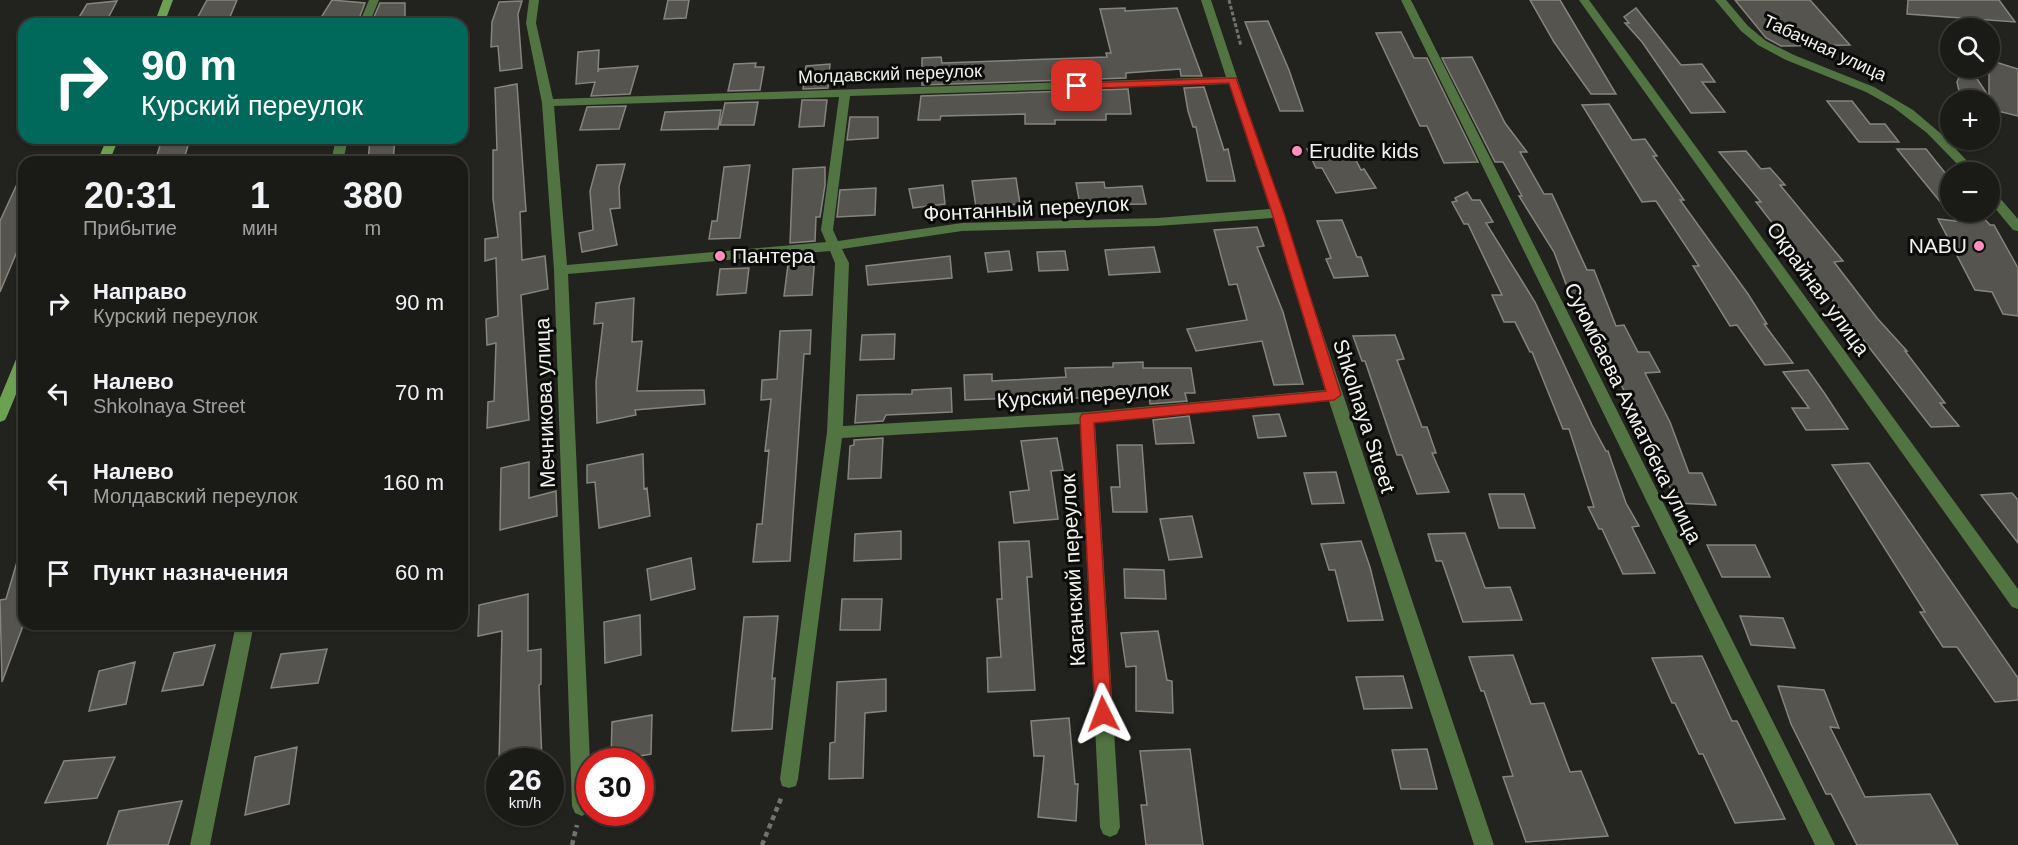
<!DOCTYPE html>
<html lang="ru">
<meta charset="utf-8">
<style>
:root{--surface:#1a1a16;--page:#23231f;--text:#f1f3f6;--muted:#9fa1a1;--line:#383835}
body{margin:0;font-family:Helvetica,sans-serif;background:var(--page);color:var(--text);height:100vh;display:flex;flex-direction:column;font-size:22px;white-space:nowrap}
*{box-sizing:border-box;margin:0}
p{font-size:20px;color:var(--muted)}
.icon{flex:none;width:33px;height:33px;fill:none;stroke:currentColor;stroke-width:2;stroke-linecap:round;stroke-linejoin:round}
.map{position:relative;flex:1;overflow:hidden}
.panel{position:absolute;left:18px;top:156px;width:450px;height:474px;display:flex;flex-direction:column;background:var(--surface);border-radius:18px;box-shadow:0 2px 4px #0004,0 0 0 2px var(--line)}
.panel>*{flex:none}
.guide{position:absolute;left:18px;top:18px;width:450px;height:126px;border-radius:18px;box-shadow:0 2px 4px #0004,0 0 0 2px var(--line);background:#00695c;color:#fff;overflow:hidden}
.tools{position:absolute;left:1940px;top:18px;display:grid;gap:12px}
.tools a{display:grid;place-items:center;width:60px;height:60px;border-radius:50%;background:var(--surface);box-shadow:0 2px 4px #0004,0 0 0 2px var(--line);font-size:30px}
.speed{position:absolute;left:486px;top:748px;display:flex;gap:12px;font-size:30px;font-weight:700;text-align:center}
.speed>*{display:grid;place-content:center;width:78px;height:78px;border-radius:50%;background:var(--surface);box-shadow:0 2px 4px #0004,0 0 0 2px var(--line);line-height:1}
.speed small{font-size:15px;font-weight:400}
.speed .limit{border:9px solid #d22;background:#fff;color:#111}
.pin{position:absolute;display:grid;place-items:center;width:51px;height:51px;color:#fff;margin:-26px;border-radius:12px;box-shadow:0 3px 9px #0006}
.me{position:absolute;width:66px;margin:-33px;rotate:357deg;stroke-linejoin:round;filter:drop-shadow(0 0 4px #0008)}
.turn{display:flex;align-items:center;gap:21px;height:126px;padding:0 24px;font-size:27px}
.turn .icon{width:78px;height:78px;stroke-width:2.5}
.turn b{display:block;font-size:42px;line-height:51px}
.eta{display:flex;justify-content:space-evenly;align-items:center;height:102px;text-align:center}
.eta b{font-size:36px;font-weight:800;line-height:42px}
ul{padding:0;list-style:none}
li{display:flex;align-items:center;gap:18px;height:90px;padding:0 24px}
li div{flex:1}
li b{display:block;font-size:22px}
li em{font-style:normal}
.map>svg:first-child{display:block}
.building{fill:#56544f;stroke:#86847e;stroke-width:1.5}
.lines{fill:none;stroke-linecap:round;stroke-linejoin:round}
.path-far1{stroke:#72726e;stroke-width:3;stroke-dasharray:4 2;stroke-linecap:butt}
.path{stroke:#72726e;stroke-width:4.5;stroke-dasharray:5 4;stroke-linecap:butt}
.street{fill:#527342;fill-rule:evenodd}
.secondary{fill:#6ba151;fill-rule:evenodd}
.route{fill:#d93025;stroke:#8d1f18;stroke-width:1.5}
.poi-dot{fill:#fe8ebb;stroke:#0b0c0a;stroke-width:2}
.labels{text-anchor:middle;stroke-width:6;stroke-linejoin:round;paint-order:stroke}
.far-street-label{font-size:18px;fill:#f1f1ee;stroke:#0b0c0a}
.poi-label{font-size:21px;fill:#f1f1ee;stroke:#0b0c0a;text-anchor:start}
.street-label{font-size:21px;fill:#f1f1ee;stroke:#0b0c0a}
</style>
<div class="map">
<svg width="2018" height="845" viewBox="0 0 2018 845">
<rect width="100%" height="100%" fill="#22221e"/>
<path class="building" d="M207,0H237L227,24H194Z
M332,0L365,3L357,24H317Z
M668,0H689L686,18L664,19Z
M1530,0H1560L1616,94H1591L1554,42Z
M1735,0H1810L1850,45L1781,46L1766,38Z
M1908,0H1999L2015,22L1907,14Z
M117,1L106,22L75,24L87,4Z
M522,1L518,14L522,68L500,71L498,46L491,47L492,22L499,2Z
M380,3H405V24H371Z
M1125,8V11L1177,8L1202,76H1181L1180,69L1126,73V78L922,85V58L941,57L942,63L1107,57L1106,53H1111L1100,9Z
M1636,8L1681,65L1702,64L1715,82H1702L1725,112L1691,113L1642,42L1625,23H1629L1624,17Z
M1268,21L1289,70L1303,111H1280L1245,22Z
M1401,32L1414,58H1427L1478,162L1444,163L1427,126H1420L1376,33Z
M599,50L598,72L599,69L638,66L630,94L591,96L595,82L576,84L578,52Z
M1472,57L1505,123L1527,152H1520L1544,194H1552L1587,270H1594L1616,326L1624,325L1638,352H1649L1660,372L1645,373L1670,422L1689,473H1702L1716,505L1676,503L1653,444H1647L1637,416L1575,295H1570L1554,252L1519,196H1522L1503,162H1495L1442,58Z
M1989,60L2018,69V116L1989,109V100H1961L1957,82L1963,68H1970L1989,97Z
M756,63L755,67H764L760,90L728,91L734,64Z
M830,64L828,88L803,89L806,66Z
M517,84L526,211L520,212L522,260L545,256L548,289L521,295L529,420L487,428L488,402L494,401L496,343L487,345L486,319L498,316L496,258L485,261V239L498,237L493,199V150H497L495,88Z
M1204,87L1224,150L1228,149L1235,181H1207L1196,127H1193L1188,111L1184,88Z
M1128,89L1131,114H1106V120H1055V124H1025V114L941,116L940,120H918L921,96Z
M802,100H827L824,126L799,127Z
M1827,101H1852L1870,124H1885L1899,142H1859Z
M758,102L754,125H720L725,103Z
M1609,104L1632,140L1645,139L1657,156H1653L1684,200H1680L1748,294L1767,324H1764L1793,363L1765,365L1737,325L1730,326L1693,266H1699L1656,201L1642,202L1582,105Z
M626,106L619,129L580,130L587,107Z
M721,110L718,129L661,130L665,112Z
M850,117H878V138L847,140Z
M370,138H395L393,162H368Z
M190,139L183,162H155L161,142Z
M1349,146L1361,170L1364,169L1376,188L1336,193L1322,168H1316L1307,149Z
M1897,149H1926L1950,179V212H1978L1990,225H1994L2018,268V316L2003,314L1992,292L1975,290L1938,219L1956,221Z
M1746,151L1761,169L1770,168L1785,185H1780L1843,261L1834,262L1877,318L1907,351H1905L1945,403H1940L1959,426L1931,427L1756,202H1761L1719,152Z
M625,164L619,187L620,208L610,209L617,245L582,252L579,233L593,230L590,191L597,165Z
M750,165L740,238L709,239L712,221H717L724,167Z
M825,167V185L820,217H816L815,241L790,243L793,169Z
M24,169V235L0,292V221Z
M1016,178L1020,204L976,207L972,181Z
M1104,182L1105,188L1142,186L1146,204L1080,205L1076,183Z
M943,185L945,204L913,208L909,189Z
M876,188L875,215L837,217L840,190Z
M1467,192L1472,200H1480L1493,222L1486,223L1535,302L1592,425L1606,451H1608L1626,503L1639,526L1632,527L1655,573L1623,574L1602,529H1599L1588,507H1594L1569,429H1563L1532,352H1530L1515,322H1504L1492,295H1502L1468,224H1464L1452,202L1457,201L1455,198Z
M1342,220L1357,257H1361L1368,276L1334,278L1326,259L1331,258L1317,221Z
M1257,227L1264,246L1257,247L1283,312L1303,384L1274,385L1262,341L1196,351L1187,329L1247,320L1237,284L1229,285L1214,230Z
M1154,247L1160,272L1109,275L1105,250Z
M1009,251L1012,270L988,272L985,253Z
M1065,251L1068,270L1039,271L1037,252Z
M815,255L812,295L784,296L789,257Z
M950,256L952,278L868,285L866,266Z
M749,268L746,293L717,295L720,269Z
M634,298L632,342L642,341L637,391L704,390L705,404L635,410L636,415L597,423L596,382L603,323L594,324L596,303Z
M811,330L810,354H804L790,561L753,562L757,524H762L769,450L765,451L771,399L761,400L762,380L777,379L780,331Z
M895,334L894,359L860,360L862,335Z
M1395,335L1404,359L1397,360L1422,427H1427L1436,453H1432L1449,492L1417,494L1402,455H1397L1365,361H1362L1353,336Z
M1143,362V368H1191L1195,393H1185L1187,401L1150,404L1149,393L1096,394L1097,398H1048V406L1018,407L1017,398L965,400L964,375L992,374V381L1066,377L1065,368L1113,367V363Z
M1808,370L1825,394L1848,429L1806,430L1792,408H1809L1783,372Z
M951,388L952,412L886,415L883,421L855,423L857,395L912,394V390Z
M1279,414L1286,436L1258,438L1253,416Z
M1189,416L1194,443L1156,444L1153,420Z
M883,438L881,478L848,479L850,446L854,445V440Z
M1057,438L1063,470L1051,471L1058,519L1014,523L1010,492L1029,490L1021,441Z
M1117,445H1142L1147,512H1113L1111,487H1120Z
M643,454L644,489L647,488L650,516L599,528L595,482L587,483V465Z
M529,462V498L556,491L557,516L500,530L501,468Z
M1869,463L2018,678V700L1995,702L1957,647H1943L1920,612H1925L1832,465Z
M1336,472L1344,503L1312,504L1304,473Z
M2012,493L2018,500V543L1981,495Z
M1489,494H1524L1535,528H1499Z
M1192,516L1202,557L1169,560L1160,519Z
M901,531V559L854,561L855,534Z
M1465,533L1485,588L1510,587L1522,620L1463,622L1442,561H1436L1428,534Z
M1029,541L1032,577H1027L1035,690L988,692L987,658L1001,657L997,599H1002L999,542Z
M1361,541L1370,567L1383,620L1348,621L1335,570H1329L1321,544Z
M1707,545H1755L1770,577H1722Z
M19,555L24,556V623L2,682L0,600L6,599Z
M691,558L695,589L651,600L647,569Z
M1124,569L1164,570L1166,599L1125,598Z
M528,594V651L541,649V684L539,685L542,762H499L502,631L478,636L479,605Z
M842,599H882L880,630H840Z
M640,615L641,655L605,663L604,622Z
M778,616L772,679L775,678L772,729L732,731L744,617Z
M1740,616L1783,618L1795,648L1751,645Z
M1158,631L1167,680L1172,681L1173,713L1136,711V666L1126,667L1121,633Z
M215,645L203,685L162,691L174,653Z
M327,649L318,683L271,688L281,654Z
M1513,655L1531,704L1544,703L1570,772L1581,771L1608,836L1526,842L1503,777L1513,776L1484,691H1481L1469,657Z
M1702,656L1732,721H1737L1785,819L1735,823L1703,754H1699L1675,703H1672L1652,658Z
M135,662L126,704L89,711L99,671Z
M1403,676L1412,708L1364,709L1356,677Z
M886,679V711L865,713L863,778L829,779L830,743L835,742L837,682Z
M1778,686L1824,690L1839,728L1830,727L1865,797L1930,794L1958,845H1857L1831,794H1826L1791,724Z
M652,715L651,754L611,761L612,722Z
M1069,718L1075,784H1078L1076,821L1038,817L1044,756H1034L1031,721Z
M297,747L289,804L245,815L255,757Z
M1190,749L1203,845H1146L1141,805H1147L1140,751Z
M1427,749L1437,789H1401L1392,750Z
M115,757L97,798L45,803L64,761Z
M182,801L168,845H107L119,811Z"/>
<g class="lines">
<path class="path-far1" d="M1229,0L1241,46"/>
<path class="path" d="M572,845L577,825
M762,845L782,796"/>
<path class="street" d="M369,0H379L369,24H359Z
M529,0H539L536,23L553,99L1226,77L1201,0H1211L1494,845H1474L1329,401L1095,423L1120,827L1117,834L1110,837L1103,834L1100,827L1080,424L842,438L798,779L796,786L789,788L782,786L780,779L827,432L835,263L830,251L568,274L590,762V811L582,816L575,813L572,806L554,270L542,103L526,23ZM1229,84L1270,209L1157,218L962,223L838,241L833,230L850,96ZM839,97L821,230L826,242L567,265L554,106ZM1273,218L1325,390L1087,412L843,426L849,263L842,249L962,231L1157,226Z
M1401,0H1411L1835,845H1815Z
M1579,0H1589L2018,589V609L2012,607Z
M1715,0H1726L1748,26L1766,41L1794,55L1874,87L1913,110L1946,138L1977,172H1965L1927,133L1893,107L1866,92L1786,60L1758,45L1741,31Z
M336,138H348L343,162H331Z
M1989,189L1993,190L2018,219V231L2013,230L1989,201Z
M236,624H254L210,845H190Z"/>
<path class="secondary" d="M163,0H173L164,24H154Z
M107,138H119L109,162H97Z
M24,352V375L7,416L5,420L0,422V398L17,357Z"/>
</g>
<path class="route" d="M1236,78L1284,213L1341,395L1334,400L1094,423L1112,714L1109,719L1103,721L1097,719L1095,714L1080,418L1082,414L1326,391L1272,213L1229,83L1077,89L1072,86L1077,83Z"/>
<g class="poi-dot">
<circle cx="1297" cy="151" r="6"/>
<circle cx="1979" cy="246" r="6"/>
<circle cx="720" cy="256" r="6"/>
</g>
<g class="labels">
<g class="far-street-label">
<text transform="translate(1825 48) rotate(25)" y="6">Табачная улица</text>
<text transform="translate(890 74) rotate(-2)" y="6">Молдавский переулок</text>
</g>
<g class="poi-label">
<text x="1309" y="158">Erudite kids</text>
<text x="1967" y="253" text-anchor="end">NABU</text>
<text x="732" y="263">Пантера</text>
</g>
<g class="street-label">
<text transform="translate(1026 209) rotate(-3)" y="7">Фонтанный переулок</text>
<text transform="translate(1818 289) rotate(54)" y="7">Окрайная улица</text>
<text transform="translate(1083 395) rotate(-4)" y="7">Курский переулок</text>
<text transform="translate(545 403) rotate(-92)" y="7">Мечникова улица</text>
<text transform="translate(1633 413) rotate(64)" y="7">Суюмбаева Ахматбека улица</text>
<text transform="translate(1364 416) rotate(72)" y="7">Shkolnaya Street</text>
<text transform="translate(1073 570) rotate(-93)" y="7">Каганский переулок</text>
</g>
</g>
</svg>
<div class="tools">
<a><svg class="icon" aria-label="search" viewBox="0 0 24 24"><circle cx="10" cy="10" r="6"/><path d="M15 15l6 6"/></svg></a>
<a>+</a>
<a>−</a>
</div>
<div class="speed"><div>26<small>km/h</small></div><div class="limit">30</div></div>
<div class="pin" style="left:1077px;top:86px;background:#d93025"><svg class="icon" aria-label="arrive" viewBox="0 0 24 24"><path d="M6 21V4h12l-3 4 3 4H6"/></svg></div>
<svg class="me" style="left:1103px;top:714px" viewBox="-20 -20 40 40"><path d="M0-17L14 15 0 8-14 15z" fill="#d93025" stroke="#fff" stroke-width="4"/></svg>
<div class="guide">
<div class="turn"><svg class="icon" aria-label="right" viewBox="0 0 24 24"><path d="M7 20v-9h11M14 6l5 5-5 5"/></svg><div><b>90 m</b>Курский переулок</div></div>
</div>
<section class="panel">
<div class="eta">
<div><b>20:31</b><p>Прибытие</p></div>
<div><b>1</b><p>мин</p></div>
<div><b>380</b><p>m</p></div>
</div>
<ul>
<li><svg class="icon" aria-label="right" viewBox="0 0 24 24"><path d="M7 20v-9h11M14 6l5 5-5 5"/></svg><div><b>Направо</b><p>Курский переулок</p></div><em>90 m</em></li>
<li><svg class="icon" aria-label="left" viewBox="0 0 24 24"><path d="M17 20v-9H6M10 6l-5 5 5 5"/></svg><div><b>Налево</b><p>Shkolnaya Street</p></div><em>70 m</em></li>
<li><svg class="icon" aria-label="left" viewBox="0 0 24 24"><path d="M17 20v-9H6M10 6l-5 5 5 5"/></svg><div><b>Налево</b><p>Молдавский переулок</p></div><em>160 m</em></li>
<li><svg class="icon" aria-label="arrive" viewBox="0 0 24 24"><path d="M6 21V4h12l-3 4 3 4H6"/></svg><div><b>Пункт назначения</b></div><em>60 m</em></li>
</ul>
</section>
</div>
